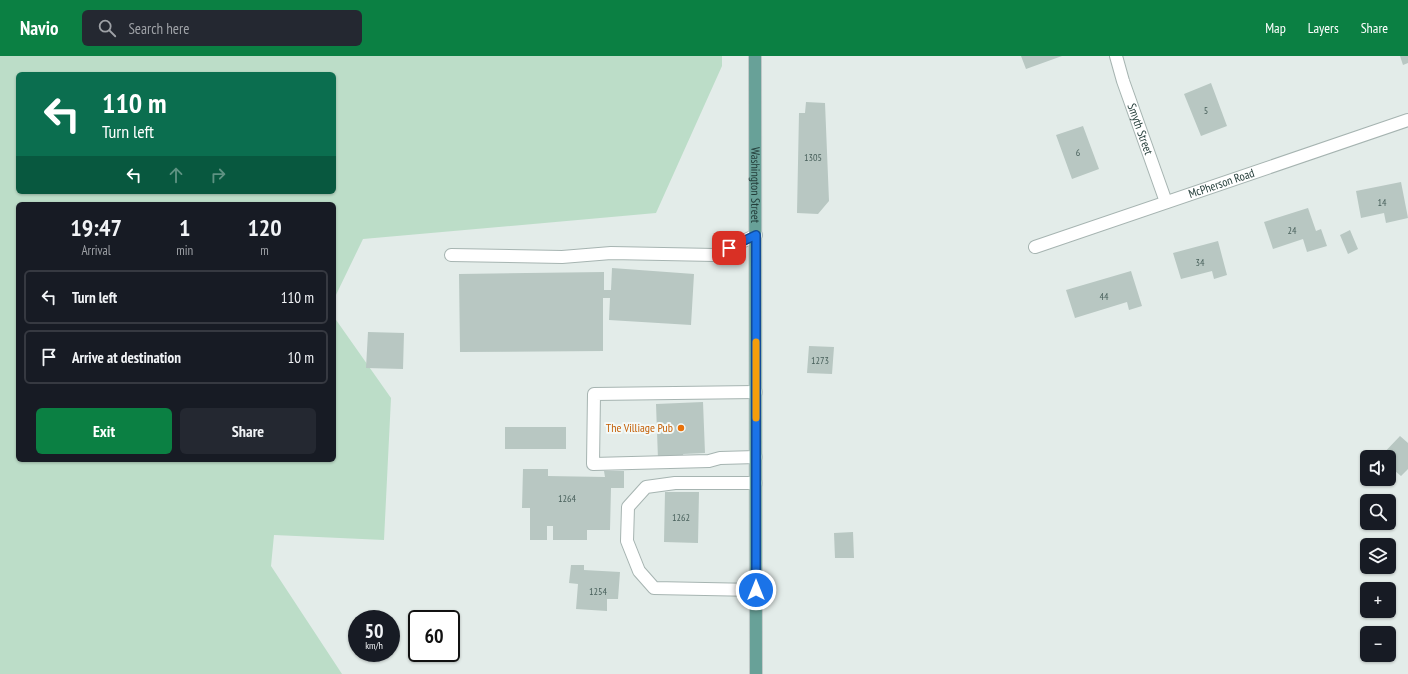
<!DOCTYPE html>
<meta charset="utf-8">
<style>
:root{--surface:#171b24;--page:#242831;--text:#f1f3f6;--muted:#9ea1a6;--line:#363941;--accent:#0b8043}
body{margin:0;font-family:"PT Sans Narrow",sans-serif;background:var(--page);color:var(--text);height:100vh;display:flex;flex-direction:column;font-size:15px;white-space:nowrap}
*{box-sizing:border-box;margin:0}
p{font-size:13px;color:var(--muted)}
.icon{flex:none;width:22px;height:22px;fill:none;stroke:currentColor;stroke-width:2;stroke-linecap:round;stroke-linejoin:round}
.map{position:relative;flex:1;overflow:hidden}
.drawer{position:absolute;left:16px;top:146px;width:320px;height:260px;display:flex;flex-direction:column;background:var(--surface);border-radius:6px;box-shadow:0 1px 3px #0004}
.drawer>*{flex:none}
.hud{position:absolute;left:16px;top:16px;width:320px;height:122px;border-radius:6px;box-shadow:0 1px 3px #0004;background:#0b6e4f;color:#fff;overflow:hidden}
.buttons{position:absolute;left:1360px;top:394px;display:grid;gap:8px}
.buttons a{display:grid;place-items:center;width:36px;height:36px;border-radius:6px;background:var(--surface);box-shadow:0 1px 3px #0004;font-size:20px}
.speed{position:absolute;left:348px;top:554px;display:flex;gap:8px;font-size:20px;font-weight:700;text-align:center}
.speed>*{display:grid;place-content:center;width:52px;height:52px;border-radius:50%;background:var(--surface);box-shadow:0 1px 3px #0004;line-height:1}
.speed small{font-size:10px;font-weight:400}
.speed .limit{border:2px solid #111;border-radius:6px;background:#fff;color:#111}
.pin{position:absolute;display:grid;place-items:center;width:34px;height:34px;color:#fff;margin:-17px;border-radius:8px;box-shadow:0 2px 6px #0006}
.me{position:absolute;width:44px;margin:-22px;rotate:0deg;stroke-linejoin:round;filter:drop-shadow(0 0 3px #0008)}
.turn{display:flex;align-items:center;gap:14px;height:84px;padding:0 20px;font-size:18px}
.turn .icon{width:52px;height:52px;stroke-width:2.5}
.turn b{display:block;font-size:28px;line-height:34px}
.lanes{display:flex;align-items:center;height:38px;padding:0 20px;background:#0003;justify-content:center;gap:20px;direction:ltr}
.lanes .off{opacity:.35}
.eta{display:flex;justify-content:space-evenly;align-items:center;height:68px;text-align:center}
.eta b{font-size:24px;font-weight:600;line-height:28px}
.button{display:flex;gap:8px;margin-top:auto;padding:8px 20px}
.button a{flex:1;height:46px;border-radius:6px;background:var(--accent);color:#fff;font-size:16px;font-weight:600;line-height:46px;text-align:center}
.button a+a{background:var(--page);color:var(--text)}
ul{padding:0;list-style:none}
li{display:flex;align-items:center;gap:12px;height:54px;margin:0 8px 6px;padding:0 12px;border:2px solid var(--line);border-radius:6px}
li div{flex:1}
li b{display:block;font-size:15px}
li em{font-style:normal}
header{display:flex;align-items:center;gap:24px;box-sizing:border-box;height:56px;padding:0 20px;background:var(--accent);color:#fff}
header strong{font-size:19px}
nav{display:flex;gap:22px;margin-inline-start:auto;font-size:14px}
.search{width:280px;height:36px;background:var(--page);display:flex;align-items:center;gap:10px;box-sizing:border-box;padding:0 14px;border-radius:6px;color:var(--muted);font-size:15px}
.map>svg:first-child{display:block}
.green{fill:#bcddc8;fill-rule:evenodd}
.building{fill:#b8c7c2}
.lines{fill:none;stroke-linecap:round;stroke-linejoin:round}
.minor-casing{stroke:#a6b4b1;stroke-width:14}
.major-casing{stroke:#c1c9c8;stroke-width:14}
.minor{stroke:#fff;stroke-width:12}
.major{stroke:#68a198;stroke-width:12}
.route-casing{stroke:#114b97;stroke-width:10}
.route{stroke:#1a73e8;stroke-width:7}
.slow{stroke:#f59e0b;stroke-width:7}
.food-dot{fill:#e8710a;stroke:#f3f9f7;stroke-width:1.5}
.labels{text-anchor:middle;stroke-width:4;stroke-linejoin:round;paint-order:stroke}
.number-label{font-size:10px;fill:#48605b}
.street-label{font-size:12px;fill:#233d39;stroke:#f3f9f7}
.food-label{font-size:12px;fill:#c56008;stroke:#f3f9f7;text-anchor:end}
</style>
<header>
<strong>Navio</strong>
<div class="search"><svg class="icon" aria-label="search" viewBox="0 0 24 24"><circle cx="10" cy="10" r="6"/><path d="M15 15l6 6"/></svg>Search here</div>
<nav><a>Map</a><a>Layers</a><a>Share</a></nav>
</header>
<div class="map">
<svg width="1408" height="618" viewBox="0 0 1408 618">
<rect width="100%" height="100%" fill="#e3ece9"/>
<path class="green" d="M0,0H722V10L656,157L363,183L334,243V148H18V404H334V261L391,342L384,484L274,479L271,510L342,618H0ZM18,18H334V136H18Z"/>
<path class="building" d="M1021,0H1062L1026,13Z
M1400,0H1408V7L1403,9Z
M1211,27L1227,70L1201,80L1184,38Z
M806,46L825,47L829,145L818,158L797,157L799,57H805Z
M1083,70L1099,113L1072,123L1056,79Z
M1401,126L1408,162L1386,167L1384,157L1361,162L1356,135Z
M1308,152L1316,175L1321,173L1327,190L1307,196L1303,183L1273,193L1264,166Z
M1350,174L1358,193L1348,198L1340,179Z
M1218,185L1227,219L1214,223L1212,215L1181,223L1173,197Z
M612,212L694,218L691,269L609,264L610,242H603V295L460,296L459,218L604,216V234H611Z
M1131,215L1142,250L1129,254L1127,246L1075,262L1066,234Z
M368,276L404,277L403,313L366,312Z
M809,290L834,291L832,318L807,317Z
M703,346L705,397L683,398L684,402L658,403L656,348Z
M505,371H566V393H505Z
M1400,380L1408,387V413L1401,420L1389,410V401H1380Z
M523,413H548V420L605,421L604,415H624V432H611L610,474H587V484H553V470H547V484H530V452H522Z
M665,436H699L698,487L664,486Z
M853,476L854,502H835L834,477Z
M571,509H584V514L620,516L618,543H607V555L576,553L578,528L569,527Z"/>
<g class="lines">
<g class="minor-casing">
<g id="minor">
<path id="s1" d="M1116,0L1123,25L1166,146"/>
<path id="s2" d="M1035,191L1408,64"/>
<path d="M451,199L562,201L611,197L715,199L756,179"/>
<path d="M756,336L594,338L593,408L709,405L720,402L756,401"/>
<path d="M756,427H675L646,431L628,451L627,485L639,515L654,532L756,534"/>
</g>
</g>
<g class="major-casing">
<g id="major">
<path id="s3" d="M755,0L756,618"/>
</g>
</g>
<use href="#minor" class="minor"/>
<use href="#major" class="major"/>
</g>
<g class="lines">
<g class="route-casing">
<path id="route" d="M729,192L756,179V534"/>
</g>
<use href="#route" class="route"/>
<path class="slow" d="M756,286V362"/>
</g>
<circle class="food-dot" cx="681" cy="372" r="4"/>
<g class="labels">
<g class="number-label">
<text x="1206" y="58">5</text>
<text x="1078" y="100">6</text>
<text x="813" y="105">1305</text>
<text x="1382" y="150">14</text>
<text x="1292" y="178">24</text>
<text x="1200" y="210">34</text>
<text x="1104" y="244">44</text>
<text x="820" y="308">1273</text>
<text x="567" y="446">1264</text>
<text x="681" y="465">1262</text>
<text x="598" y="539">1254</text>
</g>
<g class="street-label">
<text dy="4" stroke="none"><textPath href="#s1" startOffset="77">Smyth Street</textPath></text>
<text dy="4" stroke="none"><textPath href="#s2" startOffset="197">McPherson Road</textPath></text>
<text dy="4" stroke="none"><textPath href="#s3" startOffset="129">Washington Street</textPath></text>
</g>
<g class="food-label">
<text x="673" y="376">The Villiage Pub</text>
</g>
</g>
</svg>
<div class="buttons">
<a><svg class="icon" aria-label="sound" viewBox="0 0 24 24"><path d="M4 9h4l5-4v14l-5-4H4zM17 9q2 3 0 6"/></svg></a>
<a><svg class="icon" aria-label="search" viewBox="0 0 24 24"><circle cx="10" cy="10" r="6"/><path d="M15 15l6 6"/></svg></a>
<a><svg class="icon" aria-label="layers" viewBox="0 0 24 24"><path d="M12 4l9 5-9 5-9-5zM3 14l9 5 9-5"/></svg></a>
<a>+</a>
<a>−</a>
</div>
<div class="speed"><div>50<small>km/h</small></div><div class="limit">60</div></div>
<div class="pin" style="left:729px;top:192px;background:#d93025"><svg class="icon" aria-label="arrive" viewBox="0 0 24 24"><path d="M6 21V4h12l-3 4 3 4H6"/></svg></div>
<svg class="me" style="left:756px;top:534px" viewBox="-20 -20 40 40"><circle r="17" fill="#1a73e8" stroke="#fff" stroke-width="3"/><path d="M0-11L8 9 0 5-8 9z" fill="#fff"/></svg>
<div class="hud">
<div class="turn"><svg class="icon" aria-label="left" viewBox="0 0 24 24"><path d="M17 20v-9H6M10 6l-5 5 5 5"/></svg><div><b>110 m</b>Turn left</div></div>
<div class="lanes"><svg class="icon" aria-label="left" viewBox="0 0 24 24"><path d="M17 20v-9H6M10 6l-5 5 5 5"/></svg><svg class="icon off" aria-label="ahead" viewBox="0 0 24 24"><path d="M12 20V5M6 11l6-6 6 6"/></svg><svg class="icon off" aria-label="right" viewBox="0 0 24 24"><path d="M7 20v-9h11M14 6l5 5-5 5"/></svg></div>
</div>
<section class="drawer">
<div class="eta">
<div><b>19:47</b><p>Arrival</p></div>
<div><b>1</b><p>min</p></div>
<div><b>120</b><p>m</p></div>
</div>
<ul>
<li><svg class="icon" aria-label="left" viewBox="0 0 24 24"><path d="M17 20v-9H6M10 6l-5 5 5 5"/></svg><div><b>Turn left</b></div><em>110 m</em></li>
<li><svg class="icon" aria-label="arrive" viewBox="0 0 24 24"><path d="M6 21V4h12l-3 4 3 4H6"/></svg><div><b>Arrive at destination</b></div><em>10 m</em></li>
</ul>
<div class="button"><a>Exit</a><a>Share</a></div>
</section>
</div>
